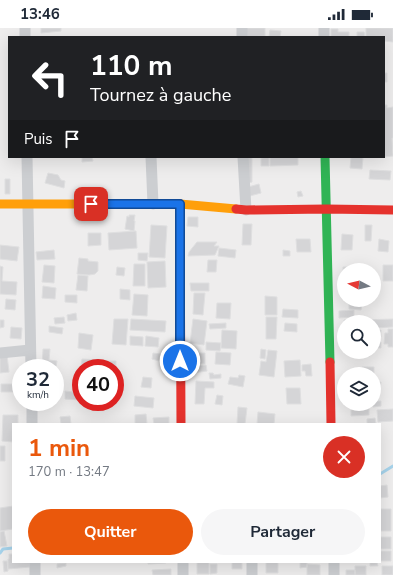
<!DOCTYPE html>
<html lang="fr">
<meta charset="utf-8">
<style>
:root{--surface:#fff;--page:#f6f6f7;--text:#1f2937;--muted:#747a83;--accent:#ea580c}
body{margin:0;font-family:"Nunito Sans",sans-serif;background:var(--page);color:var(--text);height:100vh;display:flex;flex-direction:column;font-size:15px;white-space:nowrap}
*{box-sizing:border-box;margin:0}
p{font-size:13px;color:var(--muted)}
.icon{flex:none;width:22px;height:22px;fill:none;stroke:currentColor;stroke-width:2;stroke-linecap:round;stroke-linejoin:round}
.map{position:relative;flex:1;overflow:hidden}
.panel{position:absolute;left:12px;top:395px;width:369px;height:140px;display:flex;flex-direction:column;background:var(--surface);border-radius:0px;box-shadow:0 4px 16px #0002}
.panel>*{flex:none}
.hud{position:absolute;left:8px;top:8px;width:377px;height:122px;border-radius:0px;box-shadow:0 4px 16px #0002;background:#202124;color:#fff;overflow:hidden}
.needle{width:26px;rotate:277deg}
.tools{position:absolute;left:337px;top:235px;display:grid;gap:8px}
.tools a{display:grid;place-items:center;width:44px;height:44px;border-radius:50%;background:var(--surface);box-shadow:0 4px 16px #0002;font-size:20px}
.speed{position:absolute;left:12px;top:331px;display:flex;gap:8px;font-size:20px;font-weight:700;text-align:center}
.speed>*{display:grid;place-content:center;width:52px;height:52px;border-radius:50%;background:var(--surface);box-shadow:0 4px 16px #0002;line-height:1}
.speed small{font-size:10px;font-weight:400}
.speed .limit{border:6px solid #d22;background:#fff;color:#111}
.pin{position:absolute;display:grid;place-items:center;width:34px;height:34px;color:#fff;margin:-17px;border-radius:8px;box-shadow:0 2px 6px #0006}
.me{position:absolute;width:44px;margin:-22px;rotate:0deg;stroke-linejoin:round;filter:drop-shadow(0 0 3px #0008)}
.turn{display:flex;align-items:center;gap:14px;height:84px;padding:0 16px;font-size:18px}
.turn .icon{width:52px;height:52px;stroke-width:2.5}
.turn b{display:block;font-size:28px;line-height:34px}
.then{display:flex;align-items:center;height:38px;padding:0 16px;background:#0003;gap:8px;font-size:15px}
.round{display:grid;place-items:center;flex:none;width:42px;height:42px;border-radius:21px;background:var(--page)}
.summary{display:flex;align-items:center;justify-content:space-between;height:68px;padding:0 16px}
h1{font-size:24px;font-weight:700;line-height:30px;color:var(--accent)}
.primary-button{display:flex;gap:8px;margin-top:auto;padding:8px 16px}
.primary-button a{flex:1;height:46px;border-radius:24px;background:var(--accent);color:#fff;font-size:16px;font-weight:700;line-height:46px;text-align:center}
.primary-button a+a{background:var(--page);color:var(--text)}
.status{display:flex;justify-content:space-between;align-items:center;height:28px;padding:0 20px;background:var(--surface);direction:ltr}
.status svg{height:11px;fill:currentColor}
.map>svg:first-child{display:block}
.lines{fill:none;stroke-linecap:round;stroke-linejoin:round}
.stream{stroke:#a6d3eb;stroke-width:3}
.building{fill:#d5d5d7;stroke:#dfdfe0}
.street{stroke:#ccced1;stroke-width:11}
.fast{stroke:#30b455;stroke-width:9}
.slow{stroke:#ff9f0a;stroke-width:9}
.jam{stroke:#e5322d;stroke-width:9}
.route-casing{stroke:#114b97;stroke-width:10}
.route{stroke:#1a73e8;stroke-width:7}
</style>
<div class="status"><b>13:46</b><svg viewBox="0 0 49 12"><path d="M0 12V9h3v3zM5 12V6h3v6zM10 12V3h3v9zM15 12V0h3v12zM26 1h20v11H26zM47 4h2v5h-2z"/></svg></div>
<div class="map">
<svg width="393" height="547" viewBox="0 0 393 547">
<rect width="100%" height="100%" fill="#eeeded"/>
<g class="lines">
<path class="stream" d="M380,446L393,438
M0,525L3,521L13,520"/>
</g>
<path class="building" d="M41,0H61V3L41,5Z
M246,0H265V8L247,9Z
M366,0H393V14L384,13V9H366Z
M331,1H338V4H349V9H331Z
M270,2L281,3L280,9H269Z
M357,4H364L365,9H357Z
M384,45H387V54H384Z
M384,77H387V80L393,79V110H392L393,128L384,129Z
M82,129H92L93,133L82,134Z
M246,129H252V154L247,155Z
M269,129V138H261V130Z
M270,129H298V137L270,138Z
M351,129H363L362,141L350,140Z
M370,142L391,143L390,152L369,151Z
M48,145L58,147L61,152L65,153L64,160L45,155Z
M5,151H10V166H5Z
M259,156L261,165L250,168L248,159Z
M301,163L303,168L298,169L297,164Z
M129,187H135L134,193H135L134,203L125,201L127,188L129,189Z
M188,189H198V199L187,198Z
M243,196H252L251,217H242Z
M151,197L167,198L165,230L149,229Z
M365,197H372L371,213H365Z
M136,203L137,220L109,222L108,205Z
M88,205H101V217L88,218Z
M342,206L353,207L352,222H341Z
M296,211H310L311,224H297Z
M379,211L389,213L388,224L378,223Z
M197,214H217L214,218H219L215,227L188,228L189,224Z
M0,217L19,219L17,233L0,231Z
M219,220L236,222L235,230L218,228Z
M54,222L55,231L37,232L36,224Z
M283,222L290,223V228H283Z
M138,225H148L147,233L138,232Z
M79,230L88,231V233L98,234V243L95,246L89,247L77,246Z
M208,232H217L216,244H207Z
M165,233L166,259L148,260L147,234Z
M134,236H145V258H133Z
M44,237L55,238L54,255L42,254Z
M383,237H393V253H383Z
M0,238L3,239L2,253L17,254L16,267L0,266Z
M117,239L125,240L124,248L116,247Z
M343,239H351V242H344V254H343Z
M78,247L88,248L87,263L76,262Z
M190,255H209V263H191Z
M43,258L56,260L55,271L42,270Z
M120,261L130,262V272L120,271Z
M194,265H205L203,287L193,286Z
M134,266L148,267L147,288L132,287Z
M65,267H77V275L65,274Z
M265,268L277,269V287H265Z
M6,271L16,272L15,282L5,281Z
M347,272H357L356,276L347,275Z
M217,275H231L230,291L216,290Z
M349,275L362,276L361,282L349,281Z
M283,281L298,282V290L282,289Z
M354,282V289L339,290V283Z
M76,285L77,292L68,293L67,287Z
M64,289L65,295L55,296L54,290Z
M266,289H277L276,311H266Z
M114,291H128L126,317L112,316Z
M131,291L166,293L165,304L130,302Z
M193,291L207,293L204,317L190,315Z
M360,291V294H344V292Z
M393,291V299L374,300V294H361V292Z
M0,292H4V299L0,300Z
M226,295V300L210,301L209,296Z
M285,295L297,296V304L284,303Z
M49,298L63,300L62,306L49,304Z
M11,299L22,300L21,311L10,310Z
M388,301H393V319H388V316H384L385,305H388Z
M222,302L237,303L236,321L221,320Z
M374,302H381V309H374Z
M79,305L93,307L91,322L78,320Z
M130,308L143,309V318L130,317Z
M146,308L159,310L158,319L145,318Z
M206,314L221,315L220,323L206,322Z
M374,314H381V320H374Z
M43,321H50L49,332L57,333L56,339L42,340Z
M261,321L266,322L265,331L260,330Z
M268,322L277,323L274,349L259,347L261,333L266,334Z
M216,324L231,325L230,337L215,336Z
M360,324H370V328H360Z
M153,325L160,326L159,333L152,331Z
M189,325H205V336L189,335Z
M0,327H7L9,344L0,345Z
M82,331L98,332V340H81V348H80Z
M300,332L301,348L285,349L284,333Z
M100,333H116L115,359V340H100Z
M311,336L312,348H306L305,343H302V337Z
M206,337L207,343L192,345L191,338Z
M362,339H374V346H362Z
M209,345H213L214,347L221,346V350L210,351Z
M239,347L245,348L243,359L228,356L230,349L238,350Z
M143,349L152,350L151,360L141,359Z
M196,353L214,354V360H205L204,376H195Z
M374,354H381L380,363H374Z
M74,355L81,356L80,372L65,371V363L73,364Z
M1,356H15V364H1Z
M286,360H300L301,376H287Z
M217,367L223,368L222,377L215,376Z
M135,368L154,370L153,380L134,378Z
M374,373H381V378L373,379Z
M238,379L247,380L245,396H237Z
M369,381V387L351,388V382Z
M393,381V393L378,394L377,382Z
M258,384L275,386L274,396H257Z
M146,386L147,396H135V387Z
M3,387H18V396H13V414L2,413Z
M70,388L71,396H61L60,389Z
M169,389V396H154L153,390Z
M375,390L376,396H367V391Z
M0,418H5V433H0Z
M387,457L388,469L380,470V458Z
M13,478V501L0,503V480Z
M380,481H391V503H380Z
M4,503L7,518L0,519V504Z
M380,509H391V521H380Z
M380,523H391V533H380Z
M9,526H13V534H30V539L8,541V531H9Z
M3,533H7L8,543L4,544Z
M148,534H166V535L148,536Z
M193,534H209V546H197V534Z
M232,534H242V541H232Z
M266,534H278V545H266Z
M300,534H307V539L300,540Z
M370,534H377L378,538H370Z
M66,535V538L57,540V536Z
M210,536H217V545L210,546Z
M307,536L320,537V547H307Z
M355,538H366V547H355Z
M382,538H393V547H382Z
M171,541V547H153L152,542Z
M346,542H355V547H346Z"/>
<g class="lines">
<path class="street" d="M25,0V9
M324,0V9
M242,9V0
M27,129L31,340
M151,129L153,176
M243,129L246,182
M0,325L30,322
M32,374V396
M183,534V547
M252,534V547
M334,534V547
M35,547V534"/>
<path class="fast" d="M325,129L330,334"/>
<path class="slow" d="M0,176H180L236,181"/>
<path class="jam" d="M180,176L181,396
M236,181L246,182L326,181L393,182
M330,334L331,396"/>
</g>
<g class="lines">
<g class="route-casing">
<path id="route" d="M91,176H180V333"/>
</g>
<use href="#route" class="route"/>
</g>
</svg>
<div class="tools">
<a><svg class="needle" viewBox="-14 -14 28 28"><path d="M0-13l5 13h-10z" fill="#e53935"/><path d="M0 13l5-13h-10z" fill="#747a83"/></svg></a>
<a><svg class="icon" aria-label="search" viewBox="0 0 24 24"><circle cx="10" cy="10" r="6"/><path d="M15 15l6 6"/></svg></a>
<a><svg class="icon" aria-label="layers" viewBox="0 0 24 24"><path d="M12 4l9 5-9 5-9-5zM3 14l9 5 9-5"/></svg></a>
</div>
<div class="speed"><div>32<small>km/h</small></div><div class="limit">40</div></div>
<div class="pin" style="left:91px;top:176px;background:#d93025"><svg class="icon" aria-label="arrive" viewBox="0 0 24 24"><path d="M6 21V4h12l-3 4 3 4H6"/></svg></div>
<svg class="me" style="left:180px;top:333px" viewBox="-20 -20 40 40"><circle r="17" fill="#1a73e8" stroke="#fff" stroke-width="3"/><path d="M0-11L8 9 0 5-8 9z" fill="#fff"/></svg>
<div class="hud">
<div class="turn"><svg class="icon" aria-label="left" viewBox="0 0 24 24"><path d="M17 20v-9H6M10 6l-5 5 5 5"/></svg><div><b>110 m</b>Tournez à gauche</div></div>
<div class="then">Puis<svg class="icon" aria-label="arrive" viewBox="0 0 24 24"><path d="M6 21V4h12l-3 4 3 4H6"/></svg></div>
</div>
<section class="panel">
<div class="summary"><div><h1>1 min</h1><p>170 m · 13:47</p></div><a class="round" style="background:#d93025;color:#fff"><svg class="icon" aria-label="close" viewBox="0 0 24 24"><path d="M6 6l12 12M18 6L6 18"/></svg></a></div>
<div class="primary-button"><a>Quitter</a><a>Partager</a></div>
</section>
</div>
